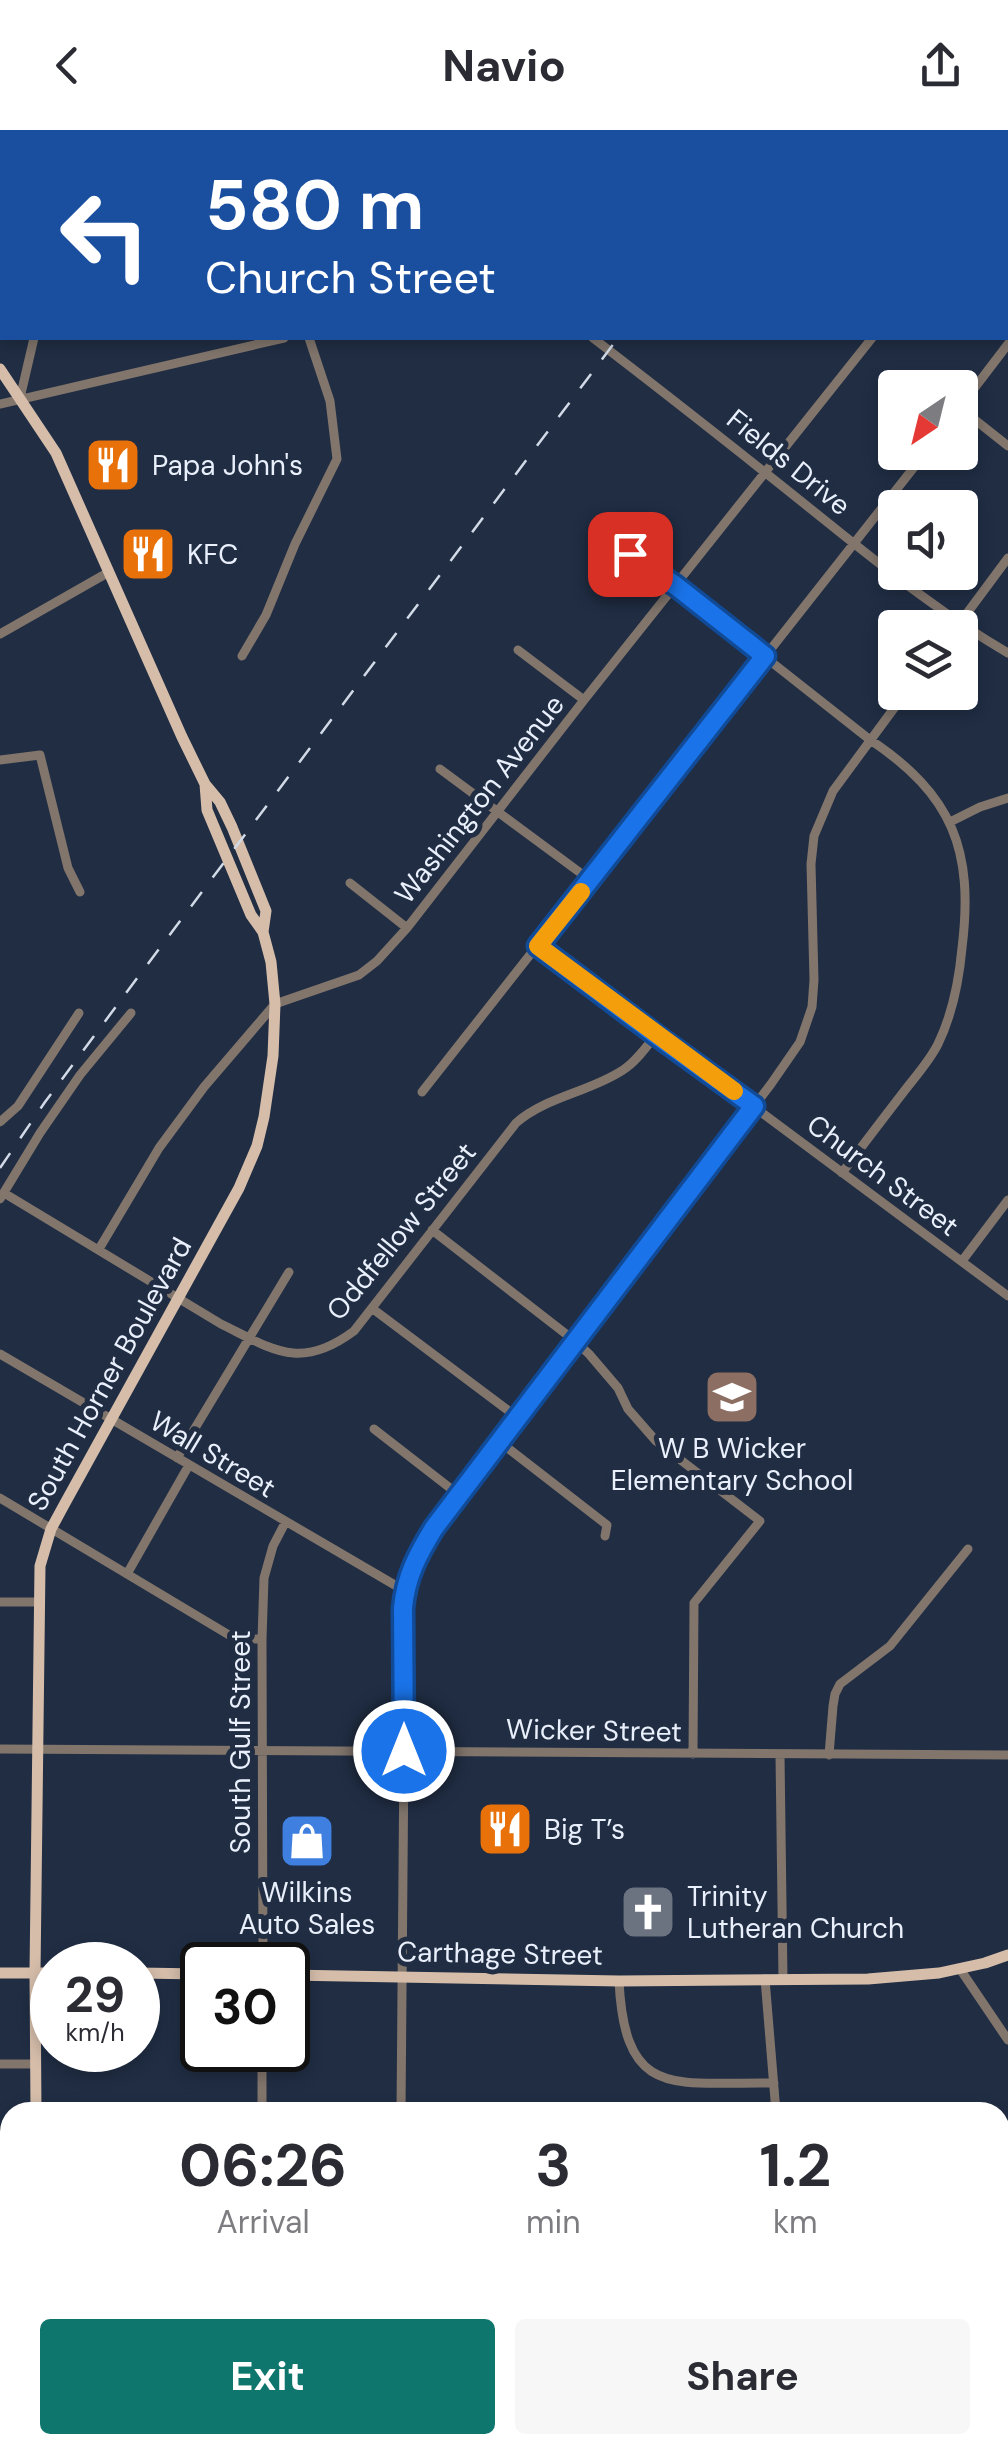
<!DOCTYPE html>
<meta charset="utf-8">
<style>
:root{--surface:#fff;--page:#f7f7f7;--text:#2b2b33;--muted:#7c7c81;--accent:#0f766e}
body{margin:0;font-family:"DM Sans",sans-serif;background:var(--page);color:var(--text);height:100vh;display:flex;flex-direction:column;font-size:38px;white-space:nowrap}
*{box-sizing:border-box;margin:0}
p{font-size:32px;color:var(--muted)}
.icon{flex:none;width:55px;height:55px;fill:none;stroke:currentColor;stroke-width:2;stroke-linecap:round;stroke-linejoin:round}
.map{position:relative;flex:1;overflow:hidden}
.panel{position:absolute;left:0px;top:1972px;width:1010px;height:352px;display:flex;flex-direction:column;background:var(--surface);border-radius:30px 30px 0 0;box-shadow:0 5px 15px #0003}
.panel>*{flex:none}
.banner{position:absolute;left:0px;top:0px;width:1010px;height:210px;box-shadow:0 5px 15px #0003;background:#1a4fa0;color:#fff;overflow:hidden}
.needle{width:65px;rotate:215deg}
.buttons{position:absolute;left:878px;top:240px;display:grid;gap:20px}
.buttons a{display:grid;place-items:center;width:100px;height:100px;border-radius:10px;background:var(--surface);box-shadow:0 5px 15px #0003;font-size:50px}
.speed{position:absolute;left:30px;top:1812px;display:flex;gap:20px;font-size:50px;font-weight:700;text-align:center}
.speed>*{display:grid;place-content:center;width:130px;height:130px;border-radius:50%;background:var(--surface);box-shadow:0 5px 15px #0003;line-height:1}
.speed small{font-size:25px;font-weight:400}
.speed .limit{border:5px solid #111;border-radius:15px;background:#fff;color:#111}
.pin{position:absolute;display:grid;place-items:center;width:85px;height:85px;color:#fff;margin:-42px;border-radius:20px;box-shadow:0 5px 15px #0006}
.me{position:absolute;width:110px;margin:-55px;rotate:0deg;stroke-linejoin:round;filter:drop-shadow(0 0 8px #0008)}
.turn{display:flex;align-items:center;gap:35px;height:210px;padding:0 40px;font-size:45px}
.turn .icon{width:130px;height:130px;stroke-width:2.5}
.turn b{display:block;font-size:70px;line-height:85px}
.eta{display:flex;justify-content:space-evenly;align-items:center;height:170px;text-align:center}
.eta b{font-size:60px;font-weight:700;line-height:70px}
.action{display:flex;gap:20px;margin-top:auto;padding:20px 40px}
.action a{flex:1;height:115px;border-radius:10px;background:var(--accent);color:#fff;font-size:40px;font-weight:700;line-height:115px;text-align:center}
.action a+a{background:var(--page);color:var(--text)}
header{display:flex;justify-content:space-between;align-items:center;height:130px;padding:0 40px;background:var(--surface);font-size:45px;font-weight:700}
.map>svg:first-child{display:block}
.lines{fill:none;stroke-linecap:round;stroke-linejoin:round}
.minor{stroke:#81756c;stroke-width:9}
.major{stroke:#d5bdaa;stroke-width:11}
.rail{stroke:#d2dae7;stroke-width:2.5;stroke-dasharray:18 18;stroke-linecap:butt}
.route-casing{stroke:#114b97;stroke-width:25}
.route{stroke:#1a73e8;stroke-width:18}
.slow{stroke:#f59e0b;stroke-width:18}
.labels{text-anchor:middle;stroke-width:10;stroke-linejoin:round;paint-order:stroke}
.street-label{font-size:28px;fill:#e9f0fc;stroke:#202d43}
.poi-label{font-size:28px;fill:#e9f0fc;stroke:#202d43;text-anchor:start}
</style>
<header><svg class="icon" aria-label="back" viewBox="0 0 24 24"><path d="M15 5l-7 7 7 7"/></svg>Navio<svg class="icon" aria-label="share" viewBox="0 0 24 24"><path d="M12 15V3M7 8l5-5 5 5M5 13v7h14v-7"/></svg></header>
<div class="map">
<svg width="1008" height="2323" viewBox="0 0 1008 2323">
<rect width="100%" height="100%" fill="#202d43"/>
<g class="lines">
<path class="minor" d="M33,0V2
M167,0L170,2
M285,2L287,0
M396,2L399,0
M908,2L911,0
M1008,35V34
M593,208C670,267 746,327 822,388C881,435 942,485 1008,523
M20,268L34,208
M0,274L284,208
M960,277L1008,214
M960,278L1008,316
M608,408L675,456L869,609C953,665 974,720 962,818C959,851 953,883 938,914C929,932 914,948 902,964C882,990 862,1016 842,1043
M956,498L1008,428
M0,504L109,442
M518,520L584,570
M242,526L266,485L295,414L337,329L330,271L309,208
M0,630L40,625L68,738L80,762
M440,639L590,750
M950,692L980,677L1008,668
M350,753L407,798
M538,816L1008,1166
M422,962L926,322
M0,992L18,976L79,883
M4,1063L221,1194C274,1220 300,1241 354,1201L516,993C545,967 590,962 623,940C636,932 646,917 656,905
M0,1069L40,1003L80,945L131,883
M432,1100L575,1211L589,1224L618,1258L628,1279L656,1311L760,1391L694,1473L693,1624
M99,1119L159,1018L204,957L275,874L359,845L377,831L407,798L584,570L872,208
M962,1131L1008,1070
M373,1179L518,1288
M0,1224L405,1461
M374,1299L459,1365
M500,1312L607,1395L605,1406
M177,1328L289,1142
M0,1368L229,1505L238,1509H262
M127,1444L189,1335
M0,1472H38
M0,1619L1008,1625
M780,1625L783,1849
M829,1625L833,1576L835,1564L840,1554L890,1516L968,1419
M263,1835L262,1509L264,1448L273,1416L285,1393
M960,1839L1008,1910
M765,1849L776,1982
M619,1851C625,1973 677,1951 774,1953
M0,1934H36
M262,1982V1920
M401,1982L404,1621L403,1478L409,1442L434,1398L771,954L800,912L812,877L814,850L811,734L814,706L833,661L906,562
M0,2068H10
M1000,2116L1008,2110
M0,2161H10
M1000,2306L1008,2304
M602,2315L609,2323
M780,2315L785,2323
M803,2315V2323
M0,2317L257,2323L398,2318
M966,2323L981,2315"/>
<path class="major" d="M0,239L56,323L182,607L205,654L220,672L232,697L266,781L263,802
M0,1843H52
M138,1843L202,1844
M288,1845L619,1851L868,1849L939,1843L985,1833L1008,1825
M36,1982L35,1843L40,1436L51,1399L64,1375L239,1058L257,1016L264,987L273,926L275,874L271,832L263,802L251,785L207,680L205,654
M35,2315V2323"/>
<path class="rail" d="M771,2L773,0
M0,1038L45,972L132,855L618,208"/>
</g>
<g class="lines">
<g class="route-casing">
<path id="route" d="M404,1621L403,1478C406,1446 418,1424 434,1398L754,976L656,905L538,816L765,526L676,456L630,424"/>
</g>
<use href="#route" class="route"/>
<path class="slow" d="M581,762L538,816L734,961"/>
</g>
<defs>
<g id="restaurant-square" transform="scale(2.875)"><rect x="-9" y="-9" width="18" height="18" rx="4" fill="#e8710a" stroke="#202d43"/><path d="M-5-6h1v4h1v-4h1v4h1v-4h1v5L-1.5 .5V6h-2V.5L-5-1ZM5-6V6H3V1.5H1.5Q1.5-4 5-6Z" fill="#fff"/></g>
<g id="school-square" transform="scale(2.875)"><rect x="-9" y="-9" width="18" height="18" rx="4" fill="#8d6e63" stroke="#202d43"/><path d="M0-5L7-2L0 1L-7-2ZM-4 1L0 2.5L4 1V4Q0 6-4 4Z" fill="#fff"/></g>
<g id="shop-square" transform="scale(2.875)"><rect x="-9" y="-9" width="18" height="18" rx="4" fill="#3f7fe0" stroke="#202d43"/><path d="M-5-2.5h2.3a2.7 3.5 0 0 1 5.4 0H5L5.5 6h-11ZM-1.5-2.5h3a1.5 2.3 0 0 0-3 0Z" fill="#fff"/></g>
<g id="church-square" transform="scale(2.875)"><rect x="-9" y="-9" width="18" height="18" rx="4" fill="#6b7280" stroke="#202d43"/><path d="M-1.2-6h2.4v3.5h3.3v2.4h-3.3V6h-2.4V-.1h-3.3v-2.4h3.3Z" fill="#fff"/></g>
</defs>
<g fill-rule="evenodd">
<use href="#restaurant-square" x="113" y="335"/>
<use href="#restaurant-square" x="148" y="424"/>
<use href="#school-square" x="732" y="1267"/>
<use href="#restaurant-square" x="505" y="1699"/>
<use href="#shop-square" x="307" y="1711"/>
<use href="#church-square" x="648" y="1782"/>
</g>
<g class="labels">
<g class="street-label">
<text transform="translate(789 332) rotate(39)" y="10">Fields Drive</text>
<text transform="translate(479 669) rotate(-52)" y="10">Washington Avenue</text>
<text transform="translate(883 1045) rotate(37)" y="10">Church Street</text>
<text transform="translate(401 1101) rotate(-51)" y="10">Oddfellow Street</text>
<text transform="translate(109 1244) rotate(-61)" y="10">South Horner Boulevard</text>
<text transform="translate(213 1324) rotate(31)" y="10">Wall Street</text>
<text transform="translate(594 1600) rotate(1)" y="10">Wicker Street</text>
<text transform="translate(240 1612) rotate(-90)" y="10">South Gulf Street</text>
<text transform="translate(500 1823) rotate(1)" y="10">Carthage Street</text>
</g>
<g class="poi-label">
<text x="152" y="345">Papa John's</text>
<text x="187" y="434">KFC</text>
<text x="732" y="1328" text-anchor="middle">W B Wicker<tspan x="732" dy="32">Elementary School</tspan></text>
<text x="544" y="1709">Big T’s</text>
<text x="307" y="1772" text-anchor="middle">Wilkins<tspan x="307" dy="32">Auto Sales</tspan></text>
<text x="687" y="1776">Trinity<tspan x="687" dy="32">Lutheran Church</tspan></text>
</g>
</g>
</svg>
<div class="buttons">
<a><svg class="needle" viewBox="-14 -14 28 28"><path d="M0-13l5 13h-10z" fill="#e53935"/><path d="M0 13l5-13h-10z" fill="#7c7c81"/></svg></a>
<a><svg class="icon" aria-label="sound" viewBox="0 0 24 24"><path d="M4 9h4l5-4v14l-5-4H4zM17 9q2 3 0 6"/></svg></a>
<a><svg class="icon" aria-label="layers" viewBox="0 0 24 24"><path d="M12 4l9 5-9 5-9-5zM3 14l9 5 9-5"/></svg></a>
</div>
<div class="speed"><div>29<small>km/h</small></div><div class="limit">30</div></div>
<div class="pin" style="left:630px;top:424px;background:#d93025"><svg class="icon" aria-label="arrive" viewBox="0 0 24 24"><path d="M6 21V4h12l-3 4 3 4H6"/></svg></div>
<svg class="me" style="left:404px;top:1621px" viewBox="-20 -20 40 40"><circle r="17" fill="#1a73e8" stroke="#fff" stroke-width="3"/><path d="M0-11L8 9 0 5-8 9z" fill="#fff"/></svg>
<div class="banner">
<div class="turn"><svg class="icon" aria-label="left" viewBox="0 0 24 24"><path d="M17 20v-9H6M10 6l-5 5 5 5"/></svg><div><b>580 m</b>Church Street</div></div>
</div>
<section class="panel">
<div class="eta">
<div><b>06:26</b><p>Arrival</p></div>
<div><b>3</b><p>min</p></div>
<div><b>1.2</b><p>km</p></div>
</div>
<div class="action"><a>Exit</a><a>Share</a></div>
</section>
</div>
